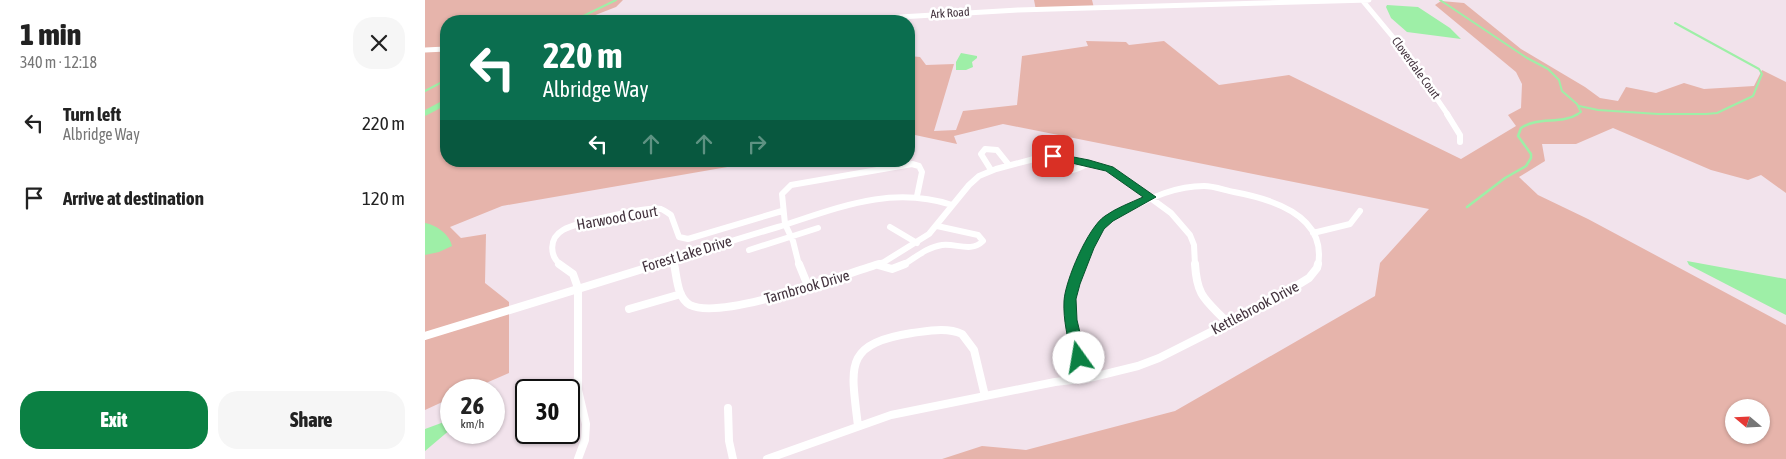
<!DOCTYPE html>
<meta charset="utf-8">
<style>
:root{--surface:#fff;--page:#f6f6f6;--text:#222;--muted:#767676;--accent:#0b8043}
body{margin:0;font-family:"Asap Condensed",sans-serif;background:var(--page);color:var(--text);height:100vh;display:flex;flex-direction:column;font-size:19px;white-space:nowrap}
*{box-sizing:border-box;margin:0}
p{font-size:16px;color:var(--muted)}
.icon{flex:none;width:28px;height:28px;fill:none;stroke:currentColor;stroke-width:2;stroke-linecap:round;stroke-linejoin:round}
.map{position:relative;flex:1;overflow:hidden}
.sheet{display:flex;flex-direction:column;background:var(--surface);width:425px}
.sheet>*{flex:none}
.guide{position:absolute;left:15px;top:15px;width:475px;height:152px;border-radius:20px;box-shadow:0 1px 4px #0004;background:#0b6e4f;color:#fff;overflow:hidden}
.needle{width:32px;rotate:289deg}
.buttons{position:absolute;left:1300px;top:399px;display:grid;gap:10px}
.buttons a{display:grid;place-items:center;width:45px;height:45px;border-radius:50%;background:var(--surface);box-shadow:0 1px 4px #0004;font-size:25px}
.speed{position:absolute;left:15px;top:379px;display:flex;gap:10px;font-size:25px;font-weight:700;text-align:center}
.speed>*{display:grid;place-content:center;width:65px;height:65px;border-radius:50%;background:var(--surface);box-shadow:0 1px 4px #0004;line-height:1}
.speed small{font-size:12px;font-weight:400}
.speed .limit{border:2px solid #111;border-radius:8px;background:#fff;color:#111}
.pin{position:absolute;display:grid;place-items:center;width:42px;height:42px;color:#fff;margin:-21px;border-radius:10px;box-shadow:0 2px 8px #0006}
.me{position:absolute;width:55px;margin:-28px;rotate:347deg;stroke-linejoin:round;filter:drop-shadow(0 0 4px #0008)}
.turn{display:flex;align-items:center;gap:18px;height:105px;padding:0 20px;font-size:22px}
.turn .icon{width:65px;height:65px;stroke-width:2.5}
.turn b{display:block;font-size:35px;line-height:42px}
.lanes{display:flex;align-items:center;height:48px;padding:0 20px;background:#0003;justify-content:center;gap:25px;direction:ltr}
.lanes .off{opacity:.35}
.round{display:grid;place-items:center;flex:none;width:52px;height:52px;border-radius:20px;background:var(--page)}
.headline{display:flex;align-items:center;justify-content:space-between;height:85px;padding:0 20px}
h1{font-size:30px;font-weight:800;line-height:38px}
.action{display:flex;gap:10px;margin-top:auto;padding:10px 20px}
.action a{flex:1;height:58px;border-radius:20px;background:var(--accent);color:#fff;font-size:20px;font-weight:800;line-height:58px;text-align:center}
.action a+a{background:var(--page);color:var(--text)}
ul{padding:0;list-style:none}
li{display:flex;align-items:center;gap:15px;height:75px;padding:0 20px}
li div{flex:1}
li b{display:block;font-size:19px}
li em{font-style:normal}
main{display:flex;flex:1;min-height:0}
.map>svg:first-child{display:block}
.green{fill:#e6b4ab;fill-rule:evenodd}
.water{fill:#9eefa7}
.lines{fill:none;stroke-linecap:round;stroke-linejoin:round}
.stream-far1{stroke:#9eefa7;stroke-width:2}
.stream{stroke:#9eefa7;stroke-width:2.5}
.canal{stroke:#9eefa7;stroke-width:5.5}
.street-far2{stroke:#fff;stroke-width:5}
.street-far1{stroke:#fff;stroke-width:6}
.street{stroke:#fff;stroke-width:8}
.route{fill:#0b8043;stroke:#07532c}
.labels{text-anchor:middle;stroke-width:5;stroke-linejoin:round;paint-order:stroke}
.far-street-label{font-size:12px;fill:#43333e;stroke:#fff}
.street-label{font-size:15px;fill:#43333e;stroke:#fff}
</style>
<main>
<section class="sheet">
<div class="headline"><div><h1>1 min</h1><p>340 m · 12:18</p></div><a class="round"><svg class="icon" aria-label="close" viewBox="0 0 24 24"><path d="M6 6l12 12M18 6L6 18"/></svg></a></div>
<ul>
<li><svg class="icon" aria-label="left" viewBox="0 0 24 24"><path d="M17 20v-9H6M10 6l-5 5 5 5"/></svg><div><b>Turn left</b><p>Albridge Way</p></div><em>220 m</em></li>
<li><svg class="icon" aria-label="arrive" viewBox="0 0 24 24"><path d="M6 21V4h12l-3 4 3 4H6"/></svg><div><b>Arrive at destination</b></div><em>120 m</em></li>
</ul>
<div class="action"><a>Exit</a><a>Share</a></div>
</section>
<div class="map">
<svg width="1361" height="459" viewBox="0 0 1361 459">
<rect width="100%" height="100%" fill="#f2e3ec"/>
<path class="green" d="M0,0H198L191,7L155,21H21V161H337L77,206L25,227L36,238L61,234L60,283L84,302V373L45,390H26V398L0,410Z
M609,0H667L669,8L611,10Z
M1016,1L1039,3L1096,49L1160,87L1175,98L1193,101L1201,87L1231,93L1259,83L1279,89L1329,86L1337,70L1361,82V193L1336,175L1323,180L1286,170L1188,128L1151,144H1117L1120,161L1094,177L1113,195L1163,219L1361,325V459H517L557,446L601,450L750,411L950,296L955,263L1004,209L578,124L529,136L532,144L490,135L484,136V56L495,57L501,65L529,64L509,131L531,130L538,111L592,105L597,56L663,46L661,41L701,42L704,45L739,41L794,85L864,75L1036,159L1091,126L1083,115L1096,108L1097,84L1091,72L1010,5ZM1309,408H1336V435H1309Z"/>
<path class="water" d="M962,5L993,7L1025,28L1036,39L982,32L966,18L961,7Z
M536,53L552,56V58L547,62L548,67L541,70H531V62Z
M0,223C12,225 25,235 27,246L14,252L0,255Z
M1262,261L1361,279V315L1264,265Z
M19,422H26V429L0,451V429Z"/>
<g class="lines">
<path class="stream-far1" d="M1015,0L1102,58L1123,69L1134,80L1137,91L1152,104L1156,112L1151,115
M148,21L191,0
M0,91L21,80
M1154,106L1173,110L1233,114H1281L1292,113L1328,96L1337,74L1334,69L1250,23"/>
<path class="stream" d="M1042,207L1080,178L1101,166L1106,158V154L1093,136L1096,128C1113,116 1136,125 1153,114"/>
<path class="canal" d="M0,113L21,102"/>
<path class="street-far2" d="M937,0L977,48L1023,115
M407,21L593,10L944,0
M0,50L21,49"/>
<path class="street-far1" d="M1022,114L1035,135V142
M609,159C630,175 641,176 664,163
M566,170L556,154L560,149L572,150L584,165
M465,227L492,243
M888,233L925,224L935,211
M324,250L393,228
M248,259L249,265
M136,265C124,256 124,238 138,230C150,223 224,206 236,209C239,210 243,213 246,215L254,237L263,239L357,211
M230,265C271,252 312,239 353,227C413,208 465,185 527,205
M374,265L368,241L360,224L357,194L366,185L487,164L494,166L497,172L492,196
M450,265L459,262L504,234L544,185L554,176L571,169L609,159L633,156L669,164L690,172L746,213L765,235L769,245L770,265
M478,265C490,258 502,247 517,245C531,243 546,253 558,241L553,235L512,226
M657,265C663,248 669,232 683,219C688,214 697,212 703,209C728,197 751,186 779,186C789,186 799,190 809,192C847,199 902,216 893,265"/>
<path class="street" d="M134,264L148,274L153,288V390L161,424L160,440L153,459
M249,264C252,277 252,298 265,305C297,321 417,275 454,264
M374,264L383,286
M657,264C638,309 643,334 664,378
M770,264C772,298 781,300 803,323
M453,265L467,269L480,264
M204,309L256,294
M0,336L234,264
M664,378L713,366L734,358L845,302L884,278L892,268L893,264
M303,408L304,441L308,459
M433,426C426,366 418,344 487,333C503,331 522,327 537,334L549,350L560,396
M342,459L466,415L630,382L664,378"/>
</g>
<path class="route" d="M628,153L664,160L688,167L731,197L688,221L679,229L669,248L655,284L651,299L652,320L661,358L659,361L654,363L649,361L647,358C643,339 638,320 639,301C640,281 663,227 680,216C691,208 705,203 718,197L681,171L625,158V154Z"/>
<g class="labels">
<g class="far-street-label">
<text transform="translate(525 13) rotate(-4)" y="4">Ark Road</text>
<text transform="translate(991 68) rotate(54)" y="4">Cloverdale Court</text>
</g>
<g class="street-label">
<text transform="translate(192 218) rotate(-10)" y="5">Harwood Court</text>
<text transform="translate(262 254) rotate(-17)" y="5">Forest Lake Drive</text>
<text transform="translate(382 287) rotate(-16)" y="5">Tarnbrook Drive</text>
<text transform="translate(830 308) rotate(-28)" y="5">Kettlebrook Drive</text>
</g>
</g>
</svg>
<div class="buttons">
<a><svg class="needle" viewBox="-14 -14 28 28"><path d="M0-13l5 13h-10z" fill="#e53935"/><path d="M0 13l5-13h-10z" fill="#767676"/></svg></a>
</div>
<div class="speed"><div>26<small>km/h</small></div><div class="limit">30</div></div>
<div class="pin" style="left:628px;top:156px;background:#d93025"><svg class="icon" aria-label="arrive" viewBox="0 0 24 24"><path d="M6 21V4h12l-3 4 3 4H6"/></svg></div>
<svg class="me" style="left:654px;top:358px" viewBox="-20 -20 40 40"><circle r="19" fill="#fff"/><path d="M0-13L10 11 0 6-10 11z" fill="#0b8043"/></svg>
<div class="guide">
<div class="turn"><svg class="icon" aria-label="left" viewBox="0 0 24 24"><path d="M17 20v-9H6M10 6l-5 5 5 5"/></svg><div><b>220 m</b>Albridge Way</div></div>
<div class="lanes"><svg class="icon" aria-label="left" viewBox="0 0 24 24"><path d="M17 20v-9H6M10 6l-5 5 5 5"/></svg><svg class="icon off" aria-label="ahead" viewBox="0 0 24 24"><path d="M12 20V5M6 11l6-6 6 6"/></svg><svg class="icon off" aria-label="ahead" viewBox="0 0 24 24"><path d="M12 20V5M6 11l6-6 6 6"/></svg><svg class="icon off" aria-label="right" viewBox="0 0 24 24"><path d="M7 20v-9h11M14 6l5 5-5 5"/></svg></div>
</div>
</div>
</main>
